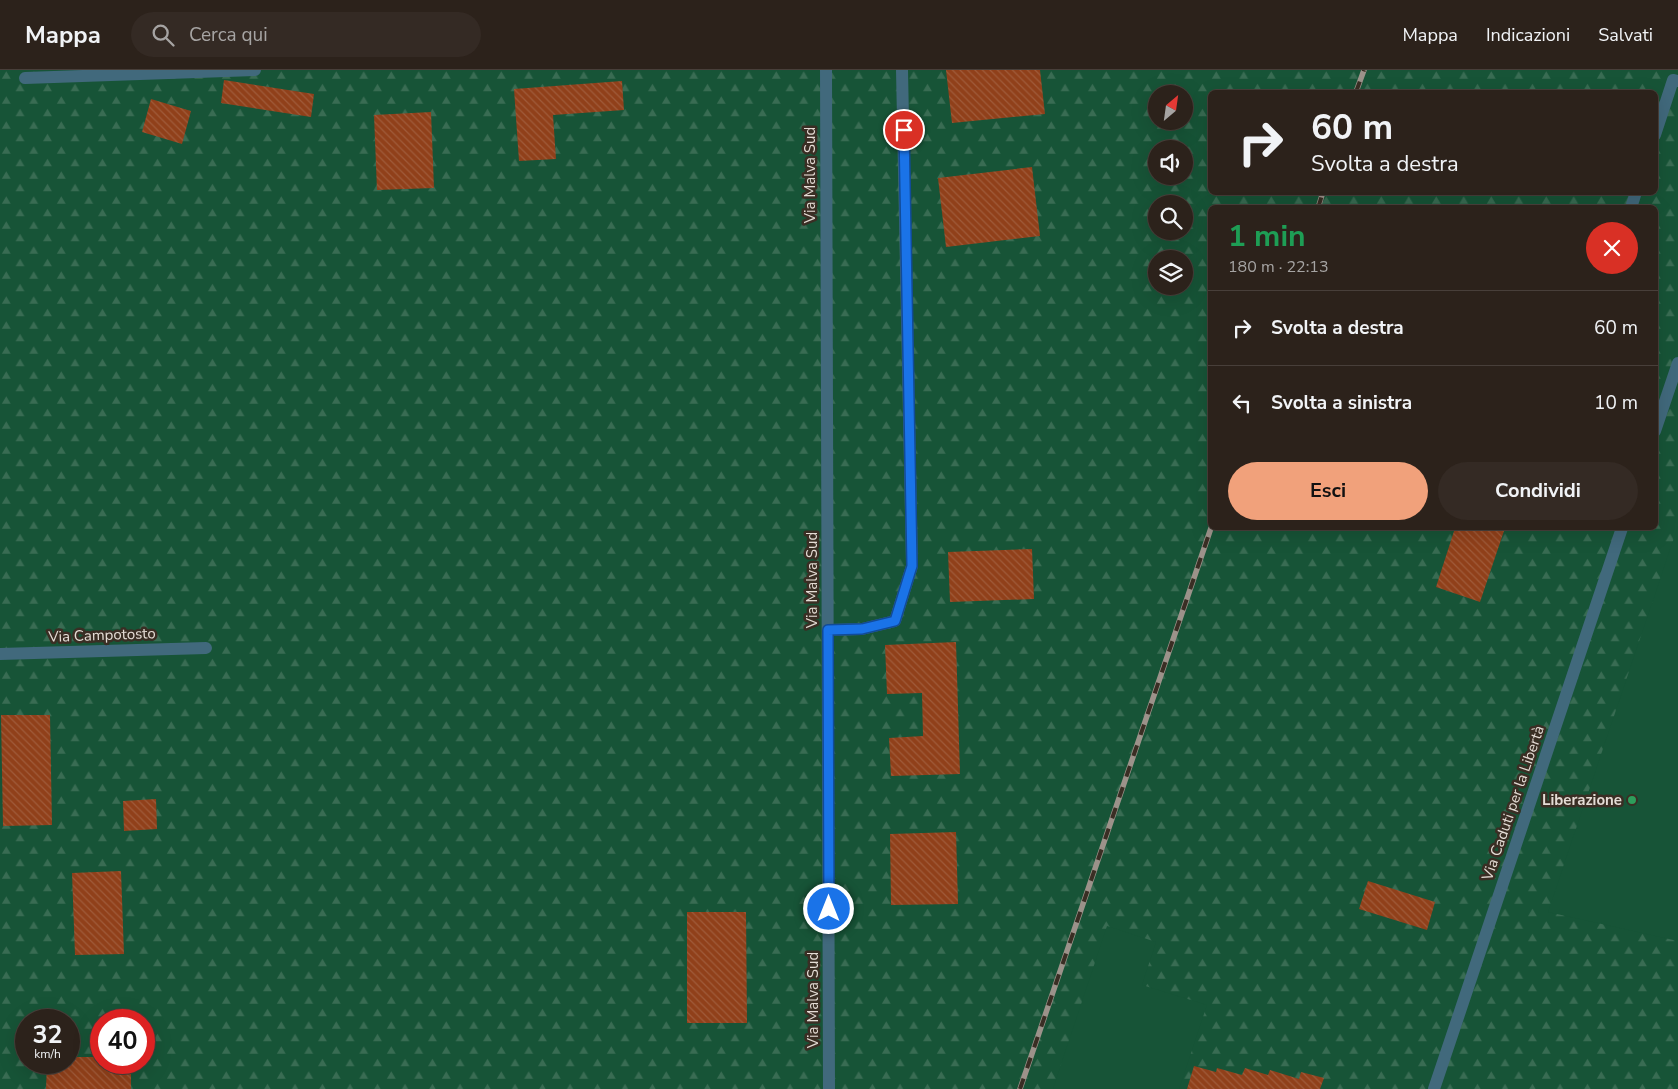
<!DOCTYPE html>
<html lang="it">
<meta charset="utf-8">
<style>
:root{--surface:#2c221b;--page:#342a24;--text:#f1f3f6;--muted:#a6a4a3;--line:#483f3a;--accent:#f1a17b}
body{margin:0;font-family:"Nunito Sans",sans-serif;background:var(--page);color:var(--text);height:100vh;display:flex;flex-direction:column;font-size:19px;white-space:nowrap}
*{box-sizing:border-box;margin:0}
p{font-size:16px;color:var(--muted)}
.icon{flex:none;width:28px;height:28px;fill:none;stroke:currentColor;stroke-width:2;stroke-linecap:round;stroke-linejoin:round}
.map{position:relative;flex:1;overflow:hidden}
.panel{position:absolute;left:1208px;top:135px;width:450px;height:325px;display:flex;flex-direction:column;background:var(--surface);border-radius:8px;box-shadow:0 5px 20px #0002,0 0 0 1px var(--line)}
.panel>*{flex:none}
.guide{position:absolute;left:1208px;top:20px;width:450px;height:105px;border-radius:8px;box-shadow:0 5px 20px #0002,0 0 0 1px var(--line);background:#2c221b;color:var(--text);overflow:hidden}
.needle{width:32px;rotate:29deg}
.buttons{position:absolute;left:1148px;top:15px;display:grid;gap:10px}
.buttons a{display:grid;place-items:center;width:45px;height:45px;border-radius:50%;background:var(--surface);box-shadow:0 5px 20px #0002,0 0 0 1px var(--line);font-size:25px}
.speed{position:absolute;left:15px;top:939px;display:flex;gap:10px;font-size:25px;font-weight:700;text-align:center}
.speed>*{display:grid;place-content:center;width:65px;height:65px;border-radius:50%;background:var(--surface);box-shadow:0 5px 20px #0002,0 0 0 1px var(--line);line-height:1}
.speed small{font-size:12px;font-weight:400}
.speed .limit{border:8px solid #d22;background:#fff;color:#111}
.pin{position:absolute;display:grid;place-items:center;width:42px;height:42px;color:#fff;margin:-21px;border:2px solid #fff;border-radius:50%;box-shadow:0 1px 5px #0007}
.me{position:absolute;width:55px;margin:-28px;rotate:0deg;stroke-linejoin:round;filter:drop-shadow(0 0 4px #0008)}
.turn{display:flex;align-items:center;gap:18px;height:105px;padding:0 20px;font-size:22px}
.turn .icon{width:65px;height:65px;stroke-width:2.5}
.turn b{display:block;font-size:35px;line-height:42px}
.round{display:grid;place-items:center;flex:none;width:52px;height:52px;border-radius:26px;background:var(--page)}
.headline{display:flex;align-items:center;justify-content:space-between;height:85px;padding:0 20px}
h1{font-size:30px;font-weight:700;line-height:38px;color:#1e9e55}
.button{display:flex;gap:10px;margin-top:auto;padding:10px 20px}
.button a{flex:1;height:58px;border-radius:30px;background:var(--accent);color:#111;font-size:20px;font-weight:700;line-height:58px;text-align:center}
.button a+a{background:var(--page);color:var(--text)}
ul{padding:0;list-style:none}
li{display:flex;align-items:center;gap:15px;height:75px;padding:0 20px;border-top:1px solid var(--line)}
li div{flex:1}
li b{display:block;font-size:19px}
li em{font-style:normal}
header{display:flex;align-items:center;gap:30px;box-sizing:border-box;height:70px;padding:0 25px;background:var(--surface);border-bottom:1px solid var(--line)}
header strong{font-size:24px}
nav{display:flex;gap:28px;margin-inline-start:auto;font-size:18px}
.search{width:350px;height:45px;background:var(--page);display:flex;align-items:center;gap:12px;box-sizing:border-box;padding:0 18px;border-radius:28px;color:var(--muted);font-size:19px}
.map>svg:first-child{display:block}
.forest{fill:url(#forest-firs);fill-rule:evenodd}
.garden{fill:#175437}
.building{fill:url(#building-back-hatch)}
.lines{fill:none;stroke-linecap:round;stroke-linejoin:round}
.service{stroke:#41697c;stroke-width:12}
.minor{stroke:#41697c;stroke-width:12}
.tertiary{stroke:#41697c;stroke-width:12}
.rail-casing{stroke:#9c928a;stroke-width:5.5}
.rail{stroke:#3a2e24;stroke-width:4;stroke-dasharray:11;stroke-linecap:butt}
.route-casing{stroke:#114b97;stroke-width:12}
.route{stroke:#1a73e8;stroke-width:9}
.leisure-dot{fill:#2e9e5b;stroke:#3a2e24;stroke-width:2}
.labels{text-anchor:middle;stroke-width:5;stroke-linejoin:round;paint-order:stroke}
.street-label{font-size:15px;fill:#e4dcd5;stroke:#3a2e24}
.poi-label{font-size:15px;font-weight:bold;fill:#e4dcd5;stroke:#3a2e24;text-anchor:end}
</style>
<header>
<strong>Mappa</strong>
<div class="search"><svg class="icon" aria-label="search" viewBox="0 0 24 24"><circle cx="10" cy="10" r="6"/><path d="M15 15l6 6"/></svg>Cerca qui</div>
<nav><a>Mappa</a><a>Indicazioni</a><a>Salvati</a></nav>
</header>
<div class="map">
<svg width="1678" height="1019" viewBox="0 0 1678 1019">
<defs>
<pattern id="forest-firs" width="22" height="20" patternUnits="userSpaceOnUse" patternTransform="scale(1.25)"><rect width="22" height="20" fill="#175437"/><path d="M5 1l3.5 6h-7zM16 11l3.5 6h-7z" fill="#396c53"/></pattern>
<pattern id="building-back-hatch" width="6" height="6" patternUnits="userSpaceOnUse" patternTransform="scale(1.25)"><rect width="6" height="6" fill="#90401a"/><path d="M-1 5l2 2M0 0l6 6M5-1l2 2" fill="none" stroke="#9f5b3a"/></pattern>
</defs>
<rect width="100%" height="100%" fill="#3a2e24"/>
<path class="forest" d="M0,0H1678V1019H0ZM1210,22H1655V122H1210ZM1156,24H1184V51H1156ZM1156,79H1184V106H1156ZM1156,134H1184V161H1156ZM1210,138H1655V458H1210ZM1156,189H1184V216H1156ZM26,950H69V992H26ZM101,950H144V992H101Z"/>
<path class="garden" d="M1678,456V871L1548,842Z
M1107,856L1156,872L1142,915L1207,935L1179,1019H1053Z"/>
<path class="building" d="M946,0H1040L1045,44L952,53Z
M224,10L314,24L311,47L221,33Z
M622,11L624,40L553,45L556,89L519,91L514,19Z
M151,29L191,41L182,74L142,62Z
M431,42L434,118L377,120L374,45Z
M1032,97L1040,166L946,177L938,108Z
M1455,458H1505L1480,532L1436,517Z
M1032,479L1034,529L950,532L948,482Z
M956,572L960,704L891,706L889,668L923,666L922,623L887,624L885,575Z
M1,645H50L52,755L3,756Z
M156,729L157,759L124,761L123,731Z
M956,762L958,834L891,835L890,764Z
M121,801L124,884L75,885L72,803Z
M1368,811L1435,832L1427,860L1359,839Z
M687,842H746L747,953H687Z
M69,987H101V992H131V1019H46L47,992H69Z
M1194,996L1216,1002L1217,998L1242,1005L1245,998L1268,1005L1270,1000L1299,1009L1301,1002L1324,1008L1320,1019H1187Z"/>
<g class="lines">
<path class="service" d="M1655,65L1673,10L1678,11
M1631,138L1636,122
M828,560L862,559L895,551L912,496L902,0"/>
<path class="minor" d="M25,8L255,0
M0,584L206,578"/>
<path class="tertiary" d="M826,0L829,1019
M1655,361L1678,293
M1434,1019L1622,458"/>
<g class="rail-casing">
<path id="rail" d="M1356,22L1364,0
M1318,138L1323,122
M1020,1019L1211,458"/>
</g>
<use href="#rail" class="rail"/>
</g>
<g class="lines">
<g class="route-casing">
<path id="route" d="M829,839L828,560L862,559L895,551L912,496L904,60"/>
</g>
<use href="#route" class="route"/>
</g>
<circle class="leisure-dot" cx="1632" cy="730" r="5"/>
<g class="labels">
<g class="street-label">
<text transform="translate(810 105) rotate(-90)" y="5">Via Malva Sud</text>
<text transform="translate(812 510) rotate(-90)" y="5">Via Malva Sud</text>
<text transform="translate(102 565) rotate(-2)" y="5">Via Campotosto</text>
<text transform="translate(1513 733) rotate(-71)" y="5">Via Caduti per la Libertà</text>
<text transform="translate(813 930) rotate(-90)" y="5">Via Malva Sud</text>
</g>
<g class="poi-label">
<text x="1622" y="735">Liberazione</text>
</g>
</g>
</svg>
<div class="buttons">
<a><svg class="needle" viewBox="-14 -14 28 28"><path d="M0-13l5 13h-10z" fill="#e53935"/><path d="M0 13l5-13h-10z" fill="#a6a4a3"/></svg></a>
<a><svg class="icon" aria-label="sound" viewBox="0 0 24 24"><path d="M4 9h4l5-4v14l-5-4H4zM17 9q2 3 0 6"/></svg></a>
<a><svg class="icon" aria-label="search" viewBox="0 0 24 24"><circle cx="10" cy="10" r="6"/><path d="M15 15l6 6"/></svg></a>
<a><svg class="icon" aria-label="layers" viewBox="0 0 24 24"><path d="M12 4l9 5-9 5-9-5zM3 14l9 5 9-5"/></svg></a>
</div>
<div class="speed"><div>32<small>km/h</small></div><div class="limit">40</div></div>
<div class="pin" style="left:904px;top:60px;background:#d93025"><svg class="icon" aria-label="arrive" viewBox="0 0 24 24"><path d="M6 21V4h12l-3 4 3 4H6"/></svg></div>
<svg class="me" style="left:829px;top:839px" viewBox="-20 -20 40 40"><circle r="17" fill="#1a73e8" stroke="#fff" stroke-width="3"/><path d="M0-11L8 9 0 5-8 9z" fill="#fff"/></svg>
<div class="guide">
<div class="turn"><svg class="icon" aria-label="right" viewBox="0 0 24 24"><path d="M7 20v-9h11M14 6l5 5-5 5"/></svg><div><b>60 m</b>Svolta a destra</div></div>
</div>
<section class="panel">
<div class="headline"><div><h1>1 min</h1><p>180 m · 22:13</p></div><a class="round" style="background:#d93025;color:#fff"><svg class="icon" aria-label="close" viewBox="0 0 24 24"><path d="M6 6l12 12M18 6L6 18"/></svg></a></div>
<ul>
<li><svg class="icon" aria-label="right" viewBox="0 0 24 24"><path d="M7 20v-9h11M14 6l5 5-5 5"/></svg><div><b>Svolta a destra</b></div><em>60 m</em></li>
<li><svg class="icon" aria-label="left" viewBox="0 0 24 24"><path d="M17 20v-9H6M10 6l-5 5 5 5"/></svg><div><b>Svolta a sinistra</b></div><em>10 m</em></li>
</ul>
<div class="button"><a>Esci</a><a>Condividi</a></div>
</section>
</div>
